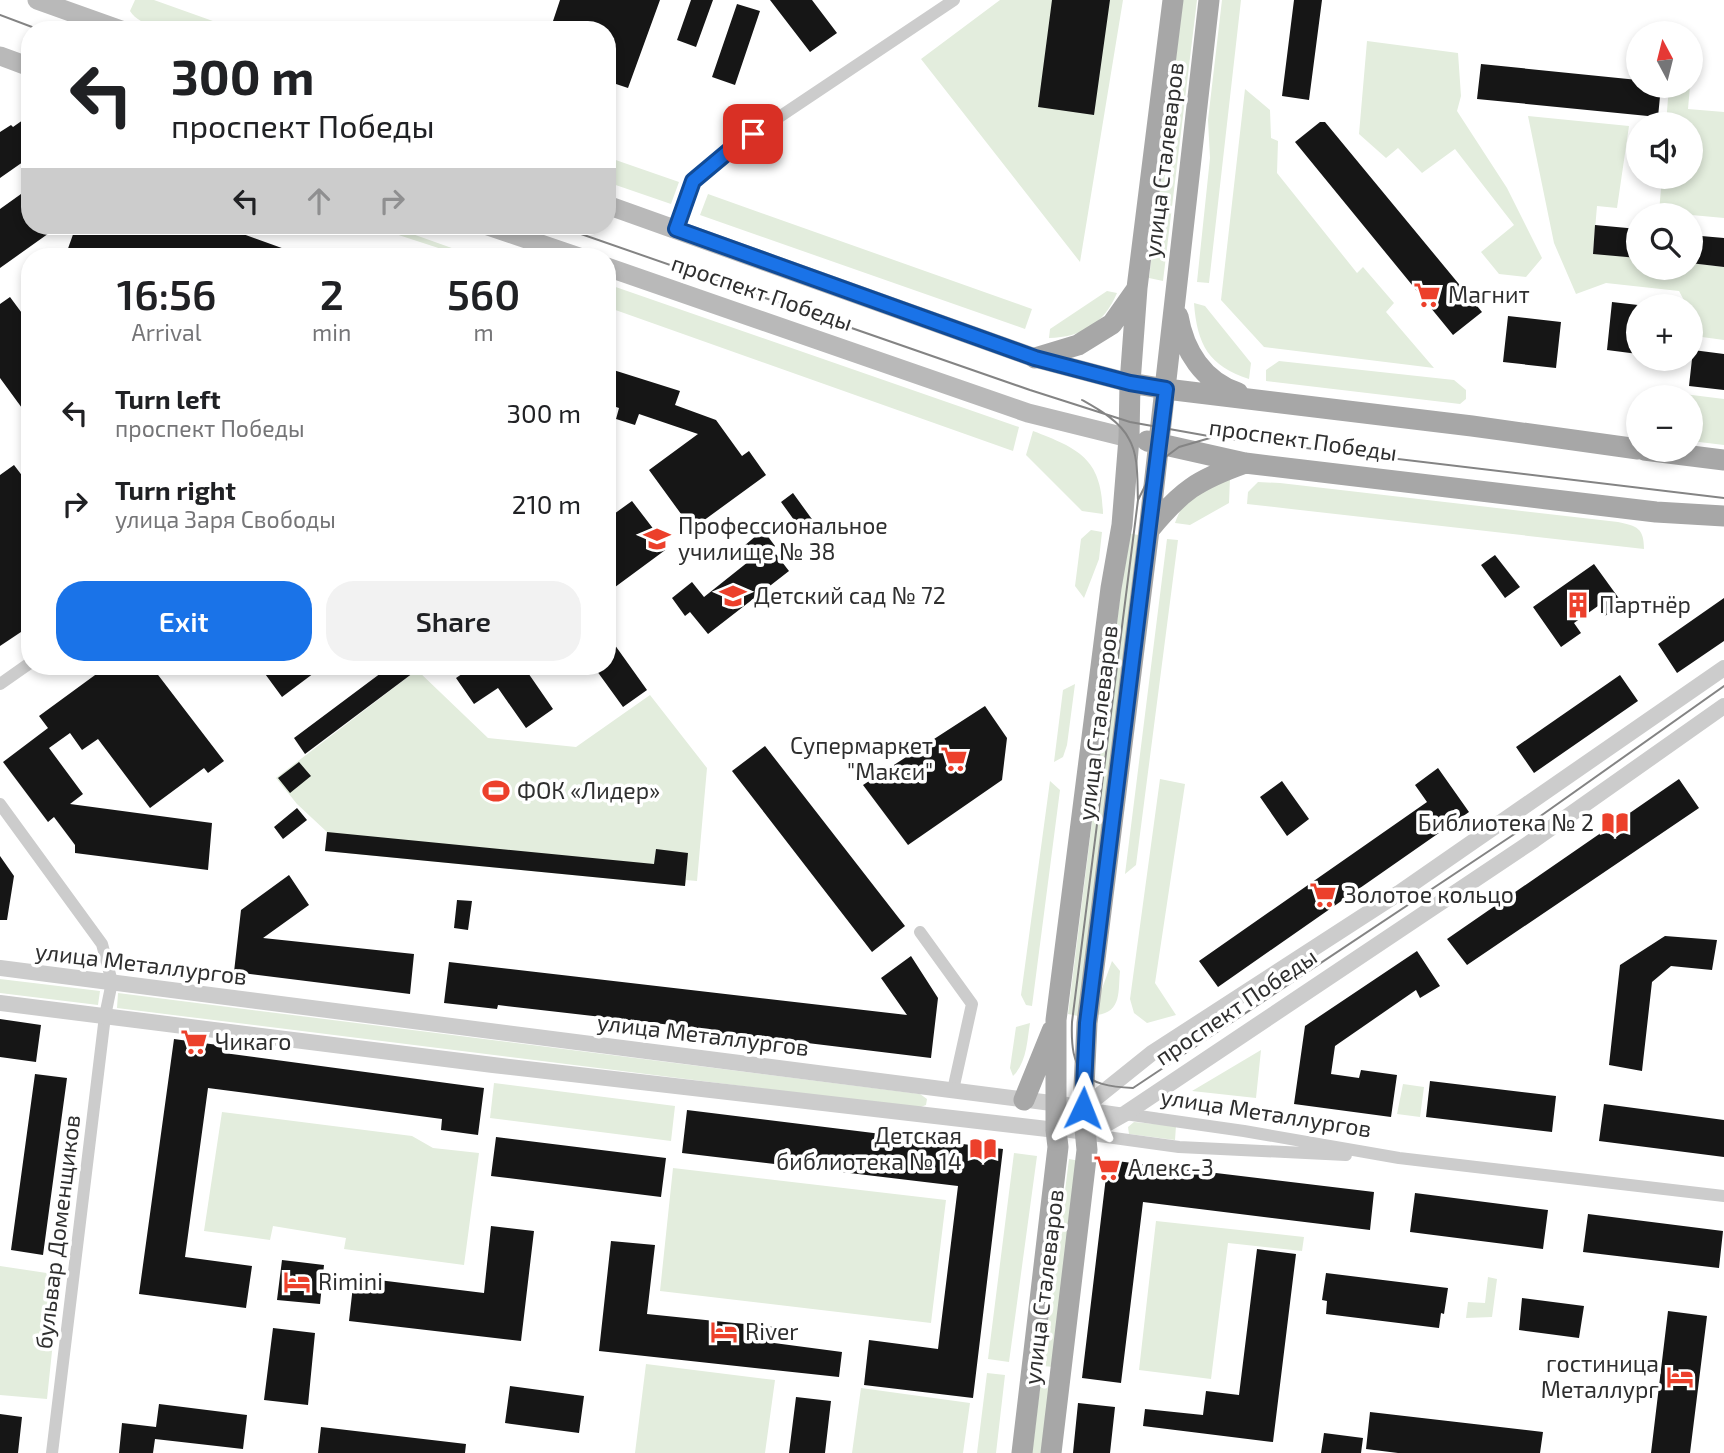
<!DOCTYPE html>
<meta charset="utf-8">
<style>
:root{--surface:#fff;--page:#f2f2f2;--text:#202124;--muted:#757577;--accent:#1a73e8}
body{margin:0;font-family:"Exo 2",sans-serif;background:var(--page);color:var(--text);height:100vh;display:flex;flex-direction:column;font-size:26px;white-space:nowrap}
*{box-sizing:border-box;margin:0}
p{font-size:23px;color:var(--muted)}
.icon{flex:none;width:38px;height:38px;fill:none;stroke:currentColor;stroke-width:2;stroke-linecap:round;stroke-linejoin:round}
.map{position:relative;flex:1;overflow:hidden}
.sheet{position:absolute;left:21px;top:248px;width:595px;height:427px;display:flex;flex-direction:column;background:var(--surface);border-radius:28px;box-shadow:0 4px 10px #0003}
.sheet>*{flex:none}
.guide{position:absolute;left:21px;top:21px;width:595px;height:214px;border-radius:28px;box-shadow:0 4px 10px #0003;background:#fff;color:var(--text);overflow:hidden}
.needle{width:46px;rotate:353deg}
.controls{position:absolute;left:1626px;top:21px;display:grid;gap:14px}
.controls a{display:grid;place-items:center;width:77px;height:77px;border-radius:50%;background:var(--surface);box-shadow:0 4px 10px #0003;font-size:35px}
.pin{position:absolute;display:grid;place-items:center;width:60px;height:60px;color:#fff;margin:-30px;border-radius:14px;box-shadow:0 4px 10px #0006}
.me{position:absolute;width:77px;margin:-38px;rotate:2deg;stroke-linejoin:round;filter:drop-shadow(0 0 5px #0008)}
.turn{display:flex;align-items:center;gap:24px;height:147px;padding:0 35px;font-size:32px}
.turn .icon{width:91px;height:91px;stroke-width:2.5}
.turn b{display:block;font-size:49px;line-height:60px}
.lanes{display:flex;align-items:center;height:66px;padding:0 35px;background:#0003;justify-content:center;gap:35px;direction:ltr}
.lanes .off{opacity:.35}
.eta{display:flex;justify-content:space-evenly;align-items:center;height:119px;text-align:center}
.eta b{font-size:42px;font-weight:600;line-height:49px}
.cta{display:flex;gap:14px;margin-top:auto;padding:14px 35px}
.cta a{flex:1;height:80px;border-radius:28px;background:var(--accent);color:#fff;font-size:28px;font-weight:600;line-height:80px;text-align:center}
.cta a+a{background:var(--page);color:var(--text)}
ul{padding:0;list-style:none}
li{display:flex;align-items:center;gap:21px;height:91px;padding:0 35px}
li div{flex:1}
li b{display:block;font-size:26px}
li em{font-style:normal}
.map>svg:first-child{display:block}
.green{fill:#e3eddd}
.building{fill:#161616}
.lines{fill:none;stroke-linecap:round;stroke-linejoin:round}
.minor{stroke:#ccc;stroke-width:12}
.tertiary{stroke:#ccc;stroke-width:16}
.secondary{stroke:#b9b9b9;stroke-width:19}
.primary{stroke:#a7a7a7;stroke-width:21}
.tram{stroke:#848484;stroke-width:2}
.route-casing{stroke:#114b97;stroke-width:18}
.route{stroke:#1a73e8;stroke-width:12}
.labels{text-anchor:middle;stroke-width:7;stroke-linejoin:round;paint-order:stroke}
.street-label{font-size:23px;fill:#2f2f2f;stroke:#fff}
.poi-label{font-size:23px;fill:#2f2f2f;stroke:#fff;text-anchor:start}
</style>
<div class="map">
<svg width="1724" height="1453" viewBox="0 0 1724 1453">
<rect width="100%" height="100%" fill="#fff"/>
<path class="green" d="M135,0H154L238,30C211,30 146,37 130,11Z
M1000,0H1123L1080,262L921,59Z
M1183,0H1197L1163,281L1149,278Z
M1222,0H1241L1209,283L1197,282L1210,158L1208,120Z
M1367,41L1458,53L1461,96L1457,111L1507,188L1542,258L1526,277L1499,274L1481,252L1514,225L1455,149L1422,173L1398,148L1386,158L1359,134Z
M1669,86H1690L1688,109L1724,112V218L1659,212L1662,177H1690V124H1666Z
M1245,89L1270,110L1271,138L1278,141L1277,173L1357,273L1363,267L1394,303L1386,312L1434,368L1264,347L1221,300Z
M1528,116L1629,126L1617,208L1597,206L1593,253L1638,258V268H1690L1691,263L1724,267V340L1702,337L1691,314L1690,306H1687L1679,291L1606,283L1576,294L1554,243Z
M607,157L679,182L671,204L607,182Z
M708,194L1032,309L1025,329L700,215Z
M371,226H390L463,252L466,257Z
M607,284L1019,427L1013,451L607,307Z
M1107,291L1117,293C1104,324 1082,337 1049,338L1050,329Z
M1194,303L1205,306L1251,363L1249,379C1209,366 1197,345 1194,303Z
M1279,361L1454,380L1466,390V399L1460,404L1266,381V370Z
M1676,393L1724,399V445L1691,441L1690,397H1656Z
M1033,431C1080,449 1102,459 1103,514L1082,511L1026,455Z
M1230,478L1229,503L1190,525L1175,523C1185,493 1204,490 1230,478Z
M1258,482L1280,483L1618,522C1637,526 1644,528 1644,549L1247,504L1248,492Z
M1091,530L1102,532L1099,559L1084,598L1075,586L1081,539Z
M1128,533L1138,535L1078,1016L1068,1014Z
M1167,539L1178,540L1136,865L1125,874Z
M417,670L488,738L576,747L650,695L707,768L697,881L686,880L685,886L325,851L327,832L297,804L276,778Z
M1075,684L1067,745L1063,757L1054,762L1063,690Z
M1160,779L1185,784L1155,983L1176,1015L1147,1023L1134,1013L1130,999Z
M1050,781L1060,790L1032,1006L1026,1005L1021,995Z
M1112,961L1120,971C1118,991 1122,1012 1097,1015L1098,1000Z
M0,979L100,991L98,1005L0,993Z
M118,993L920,1094L927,1099L926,1105L918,1108L117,1008Z
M1030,1023C1027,1041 1027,1062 1013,1076L1010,1068L1016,1027Z
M1261,1050L1256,1098L1192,1091Z
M494,1083L675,1106L671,1141L490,1118Z
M1403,1084L1424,1087L1420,1117L1397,1114Z
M222,1112L412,1136L433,1148L479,1153L464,1265L344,1249L346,1238L273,1226L270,1240L204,1231Z
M1134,1122L1176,1126L1175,1140L1129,1134L1128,1127Z
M1014,1153L1037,1156L1009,1362L988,1359Z
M1069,1159L1080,1161L1054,1367L1043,1366Z
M673,1168L946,1200L931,1323L660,1291Z
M1156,1221L1304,1237L1302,1251L1228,1243L1211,1379L1139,1370Z
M0,1266L60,1275L47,1399L0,1395Z
M1488,1277L1497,1279L1492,1317L1466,1318L1468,1302L1485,1303Z
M646,1364L775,1380L765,1453H635Z
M987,1373L1005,1375L996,1453H977Z
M1041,1379L1052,1381L1044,1453H1032Z
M861,1388L970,1403L963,1453H852Z"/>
<path class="building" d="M560,0H660L628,88L607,81V30H550Z
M691,0H713L696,47L677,40Z
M770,0H812L837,33L810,52Z
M1052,0H1110L1094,115L1038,107Z
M1294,0H1322L1309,100L1282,96Z
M737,4L760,11L735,85L712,77Z
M1481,64L1638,80V86H1661L1658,117L1477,99Z
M30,115V157L0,178V132L11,125L13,127Z
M1320,122H1325L1482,312L1453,335L1295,142Z
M21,194L30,206V226H59L0,268V209Z
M1595,225L1638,229V258L1593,254Z
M76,226H221L304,256L178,257L159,250L158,257H65Z
M1690,235L1724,238V267L1690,263Z
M10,297L30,324V419L0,378V304Z
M1612,302L1638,305V354L1607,350Z
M1508,316L1561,322L1556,368L1503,362Z
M1693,350L1724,354V390L1689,386Z
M607,368L680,391L675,405L716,420L742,456L749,451L766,475L692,529L649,470L698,434L639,414L635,425L616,419L619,408L607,404Z
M14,465L30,486V626L0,646V475Z
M793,493L814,522L802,531L781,502Z
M632,501L668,548L607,593V519Z
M763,530L775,546L772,549L789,571L708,634L690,612L685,616L672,598L692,582L704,597L753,558L744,546Z
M1495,555L1520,587L1505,598L1481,565Z
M1594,564L1623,604L1605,616L1598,606L1574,623L1581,633L1561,647L1533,607Z
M1724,598V641L1677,673L1658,644Z
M607,634L647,690L623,707L594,667H607Z
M106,667H152L224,761L208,773L204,768L150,808L98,739L82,750L70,733L49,748L83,794L70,804L212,823L208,870L75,853V845L54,817L48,822L3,762L48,728L39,716Z
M260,667H322L282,697Z
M389,667H421L305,754L294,738Z
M472,667H524L553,709L526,728L498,688L474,704L456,678Z
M1620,675L1638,701L1534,773L1516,747Z
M985,706L1007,738L1002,780L908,845L863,785Z
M765,746L905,926L872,952L732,771Z
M299,762L311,776L290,793L278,778Z
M1438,768L1469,812L1218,987L1199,961L1427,802L1415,785Z
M1679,779L1699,808L1467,965L1447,939Z
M1282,781L1309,819L1287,836L1260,797Z
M297,808L307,820L283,839L274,827Z
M327,832L654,864L656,849L688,853L685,886L325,851Z
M0,856L14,876L7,920H0Z
M289,875L309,905L263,938L414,954L410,994L234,972L241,910Z
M457,900L472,901L468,930L454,928Z
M1665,936L1717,940L1712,970L1671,966L1652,982L1642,1071L1609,1065L1620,965Z
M1417,951L1440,986L1420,998L1416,990L1335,1046L1331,1074L1359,1078L1361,1070L1397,1075L1391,1117L1294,1104L1305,1026Z
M911,956L938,998L931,1058L733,1034V1036L680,1030V1026L498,1005L497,1009L444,1003L449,962L907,1015L881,978Z
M0,1019L41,1025L36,1062L0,1057Z
M174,1039L225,1046L224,1053L484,1088L478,1135L441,1130L442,1119L208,1088L185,1257L252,1266L246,1308L139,1294Z
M35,1074L67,1078L43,1255L11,1250Z
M1430,1081L1556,1096L1552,1132L1426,1117Z
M1604,1104L1724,1120V1157L1599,1141Z
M687,1110L1003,1149L973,1398L864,1385L869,1340L938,1349L958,1186L682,1153Z
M496,1137L666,1158L661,1197L491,1176Z
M1108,1160L1374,1192L1370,1230L1143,1202L1121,1383L1082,1378Z
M1415,1193L1548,1210L1543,1249L1410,1232Z
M1588,1214L1723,1231L1719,1268L1583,1252Z
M491,1226L534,1231L521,1341L349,1321L354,1277L484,1293Z
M611,1241L655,1245L647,1314L775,1327L774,1343L842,1352L839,1377L599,1351Z
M1257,1249L1296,1254L1273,1442L1143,1426L1145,1409L1203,1415L1206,1391L1239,1395Z
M282,1260L324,1265L320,1304L277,1300Z
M1326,1273L1448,1288L1444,1314L1441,1313L1439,1328L1326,1314L1327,1301L1322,1300Z
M1522,1298L1584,1306L1579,1338L1519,1330Z
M1668,1311L1707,1316L1690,1453H1651Z
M273,1328L315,1333L308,1405L264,1400Z
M510,1386L584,1396L579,1433L505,1423Z
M796,1397L831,1401L825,1453H789Z
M1078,1403L1115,1407L1110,1453H1073Z
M159,1404L247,1415L243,1449L155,1439L153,1453H119L122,1423L156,1427Z
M1370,1412L1543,1432L1540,1453H1398L1366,1449Z
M0,1414L22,1417L18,1453H0Z
M321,1427L466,1444L465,1453H318Z
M1324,1433L1363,1438L1361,1453H1321Z"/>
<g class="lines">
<path class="minor" d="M676,229L693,181L730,150L954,0
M0,684L30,663
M0,804L102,944L112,982L105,1016L52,1453
M920,932L972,1004L953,1090
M1083,1108L1244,1131L1399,1158L1724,1196
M1056,1130L1179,1147L1346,1155"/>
<path class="tertiary" d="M0,968L1067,1105
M0,1003L493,1065L1056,1130L1152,1053L1399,893L1724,668
M1087,1135L1126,1113L1534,840L1724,706"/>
<path class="secondary" d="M37,0L121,30
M0,56L30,67
M607,205L1035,358L1130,383
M488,226L579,257
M607,267L1028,413L1129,438"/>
<path class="primary" d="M1178,316C1184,351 1203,381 1238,393
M1035,358L1078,345L1112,324L1136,290
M1130,383L1166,389L1472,426L1638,449
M1147,441L1245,463L1656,512L1724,516
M1644,450L1724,460
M1149,530C1181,491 1197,480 1245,463
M1024,1100L1052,1031
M1022,1453L1058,1147L1056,1130V1020L1111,588L1122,525L1129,438L1130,383L1137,288L1173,0
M1051,1453L1087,1150L1083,1108L1087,1023L1149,530L1209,0"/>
<path class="tram" d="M0,15L40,30
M558,226L1030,390L1130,422L1214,437L1724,498
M1082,400C1098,409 1120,421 1129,439C1139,456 1137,481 1138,500L1072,1022C1070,1072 1083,1086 1133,1088L1525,827L1724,686
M1138,500L1156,464L1179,447L1210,438"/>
</g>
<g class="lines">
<g class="route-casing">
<path id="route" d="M753,134L730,150L693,181L676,229L1035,358L1130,383L1166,389L1087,1023L1083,1108"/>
</g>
<use href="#route" class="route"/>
</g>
<defs>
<g id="supermarket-bare" transform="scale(2.1)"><path d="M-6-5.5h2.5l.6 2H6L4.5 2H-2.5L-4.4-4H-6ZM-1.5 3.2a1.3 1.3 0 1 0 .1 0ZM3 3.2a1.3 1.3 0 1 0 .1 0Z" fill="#ec402b" stroke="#fff" stroke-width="2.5" paint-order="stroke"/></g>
<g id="university-bare" transform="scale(2.1)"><path d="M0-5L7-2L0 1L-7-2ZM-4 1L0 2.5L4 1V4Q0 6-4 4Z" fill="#ec402b" stroke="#fff" stroke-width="2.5" paint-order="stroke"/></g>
<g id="school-bare" transform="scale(2.1)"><path d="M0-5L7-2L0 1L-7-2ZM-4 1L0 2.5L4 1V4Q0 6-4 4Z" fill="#ec402b" stroke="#fff" stroke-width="2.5" paint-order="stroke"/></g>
<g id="building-bare" transform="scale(2.1)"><path d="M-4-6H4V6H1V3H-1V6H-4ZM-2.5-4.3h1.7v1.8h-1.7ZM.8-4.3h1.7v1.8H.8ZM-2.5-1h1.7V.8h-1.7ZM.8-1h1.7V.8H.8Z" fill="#ec402b" stroke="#fff" stroke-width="2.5" paint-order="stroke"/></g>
<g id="stadium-bare" transform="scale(2.1)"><path d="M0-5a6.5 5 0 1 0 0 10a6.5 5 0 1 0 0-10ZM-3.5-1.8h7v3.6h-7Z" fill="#ec402b" stroke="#fff" stroke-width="2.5" paint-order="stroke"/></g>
<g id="library-bare" transform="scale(2.1)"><path d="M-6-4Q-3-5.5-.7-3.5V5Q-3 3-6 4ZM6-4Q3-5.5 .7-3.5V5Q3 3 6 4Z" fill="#ec402b" stroke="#fff" stroke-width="2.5" paint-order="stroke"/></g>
<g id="hotel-bare" transform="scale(2.1)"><path d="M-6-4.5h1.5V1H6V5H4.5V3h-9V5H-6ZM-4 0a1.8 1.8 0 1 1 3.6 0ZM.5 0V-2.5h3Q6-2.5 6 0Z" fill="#ec402b" stroke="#fff" stroke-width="2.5" paint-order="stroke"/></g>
</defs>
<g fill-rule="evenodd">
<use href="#supermarket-bare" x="1427" y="295"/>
<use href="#university-bare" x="657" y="539"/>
<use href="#school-bare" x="733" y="596"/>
<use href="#building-bare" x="1578" y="605"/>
<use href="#supermarket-bare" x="954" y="759"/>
<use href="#stadium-bare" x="496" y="791"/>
<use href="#library-bare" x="1615" y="823"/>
<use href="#supermarket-bare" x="1323" y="895"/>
<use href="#supermarket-bare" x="194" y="1042"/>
<use href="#library-bare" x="983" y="1149"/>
<use href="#supermarket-bare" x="1107" y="1168"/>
<use href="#hotel-bare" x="297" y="1282"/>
<use href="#hotel-bare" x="724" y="1332"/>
<use href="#hotel-bare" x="1680" y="1377"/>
</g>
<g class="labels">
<g class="street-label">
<text transform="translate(1164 160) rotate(-83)" y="8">улица Сталеваров</text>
<text transform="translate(762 293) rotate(19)" y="8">проспект Победы</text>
<text transform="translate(1303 440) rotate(8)" y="8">проспект Победы</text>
<text transform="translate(1098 723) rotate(-83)" y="8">улица Сталеваров</text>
<text transform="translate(141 964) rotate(7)" y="8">улица Металлургов</text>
<text transform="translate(1236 1007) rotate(-34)" y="8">проспект Победы</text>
<text transform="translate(703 1035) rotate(7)" y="8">улица Металлургов</text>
<text transform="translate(1266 1113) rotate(9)" y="8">улица Металлургов</text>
<text transform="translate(58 1232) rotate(-83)" y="8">бульвар Доменщиков</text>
<text transform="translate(1044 1287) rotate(-83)" y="8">улица Сталеваров</text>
</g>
<g class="poi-label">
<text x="1448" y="303">Магнит</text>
<text x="678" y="534">Профессиональное<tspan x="678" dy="26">училище № 38</tspan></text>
<text x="754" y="604">Детский сад № 72</text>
<text x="1599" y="613">Партнёр</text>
<text x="933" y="754" text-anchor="end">Супермаркет<tspan x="933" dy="26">"Макси"</tspan></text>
<text x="517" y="799">ФОК «Лидер»</text>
<text x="1594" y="831" text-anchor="end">Библиотека № 2</text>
<text x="1344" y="903">Золотое кольцо</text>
<text x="215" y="1050">Чикаго</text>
<text x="962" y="1144" text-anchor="end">Детская<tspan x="962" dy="26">библиотека № 14</tspan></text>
<text x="1128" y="1176">Алекс-3</text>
<text x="318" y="1290">Rimini</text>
<text x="745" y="1340">River</text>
<text x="1659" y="1372" text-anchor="end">гостиница<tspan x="1659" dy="26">Металлург</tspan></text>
</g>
</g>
</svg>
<div class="controls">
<a><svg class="needle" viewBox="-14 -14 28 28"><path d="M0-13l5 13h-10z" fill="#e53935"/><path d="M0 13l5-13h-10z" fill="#757577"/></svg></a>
<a><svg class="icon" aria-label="sound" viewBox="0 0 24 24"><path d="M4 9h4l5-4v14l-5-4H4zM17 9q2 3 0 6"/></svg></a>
<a><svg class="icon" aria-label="search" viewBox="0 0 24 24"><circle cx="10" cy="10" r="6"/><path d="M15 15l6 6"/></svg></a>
<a>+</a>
<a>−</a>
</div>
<div class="pin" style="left:753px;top:134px;background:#d93025"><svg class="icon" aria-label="arrive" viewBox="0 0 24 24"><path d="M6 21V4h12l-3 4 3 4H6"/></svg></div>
<svg class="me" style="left:1083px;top:1108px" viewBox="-20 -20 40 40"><path d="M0-17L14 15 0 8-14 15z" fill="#1a73e8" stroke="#fff" stroke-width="4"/></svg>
<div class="guide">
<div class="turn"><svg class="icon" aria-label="left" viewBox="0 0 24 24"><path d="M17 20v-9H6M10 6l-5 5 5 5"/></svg><div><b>300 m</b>проспект Победы</div></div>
<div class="lanes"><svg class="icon" aria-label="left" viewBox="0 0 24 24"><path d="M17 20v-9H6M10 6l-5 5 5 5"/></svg><svg class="icon off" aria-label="ahead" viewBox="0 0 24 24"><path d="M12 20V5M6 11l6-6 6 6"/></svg><svg class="icon off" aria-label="right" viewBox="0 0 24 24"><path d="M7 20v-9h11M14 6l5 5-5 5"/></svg></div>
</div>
<section class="sheet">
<div class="eta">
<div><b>16:56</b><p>Arrival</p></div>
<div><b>2</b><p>min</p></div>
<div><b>560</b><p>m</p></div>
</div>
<ul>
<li><svg class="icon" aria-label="left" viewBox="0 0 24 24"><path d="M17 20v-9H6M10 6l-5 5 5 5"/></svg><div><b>Turn left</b><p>проспект Победы</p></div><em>300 m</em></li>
<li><svg class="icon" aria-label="right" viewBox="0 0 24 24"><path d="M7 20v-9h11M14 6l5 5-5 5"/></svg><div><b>Turn right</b><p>улица Заря Свободы</p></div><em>210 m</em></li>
</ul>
<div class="cta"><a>Exit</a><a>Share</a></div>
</section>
</div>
